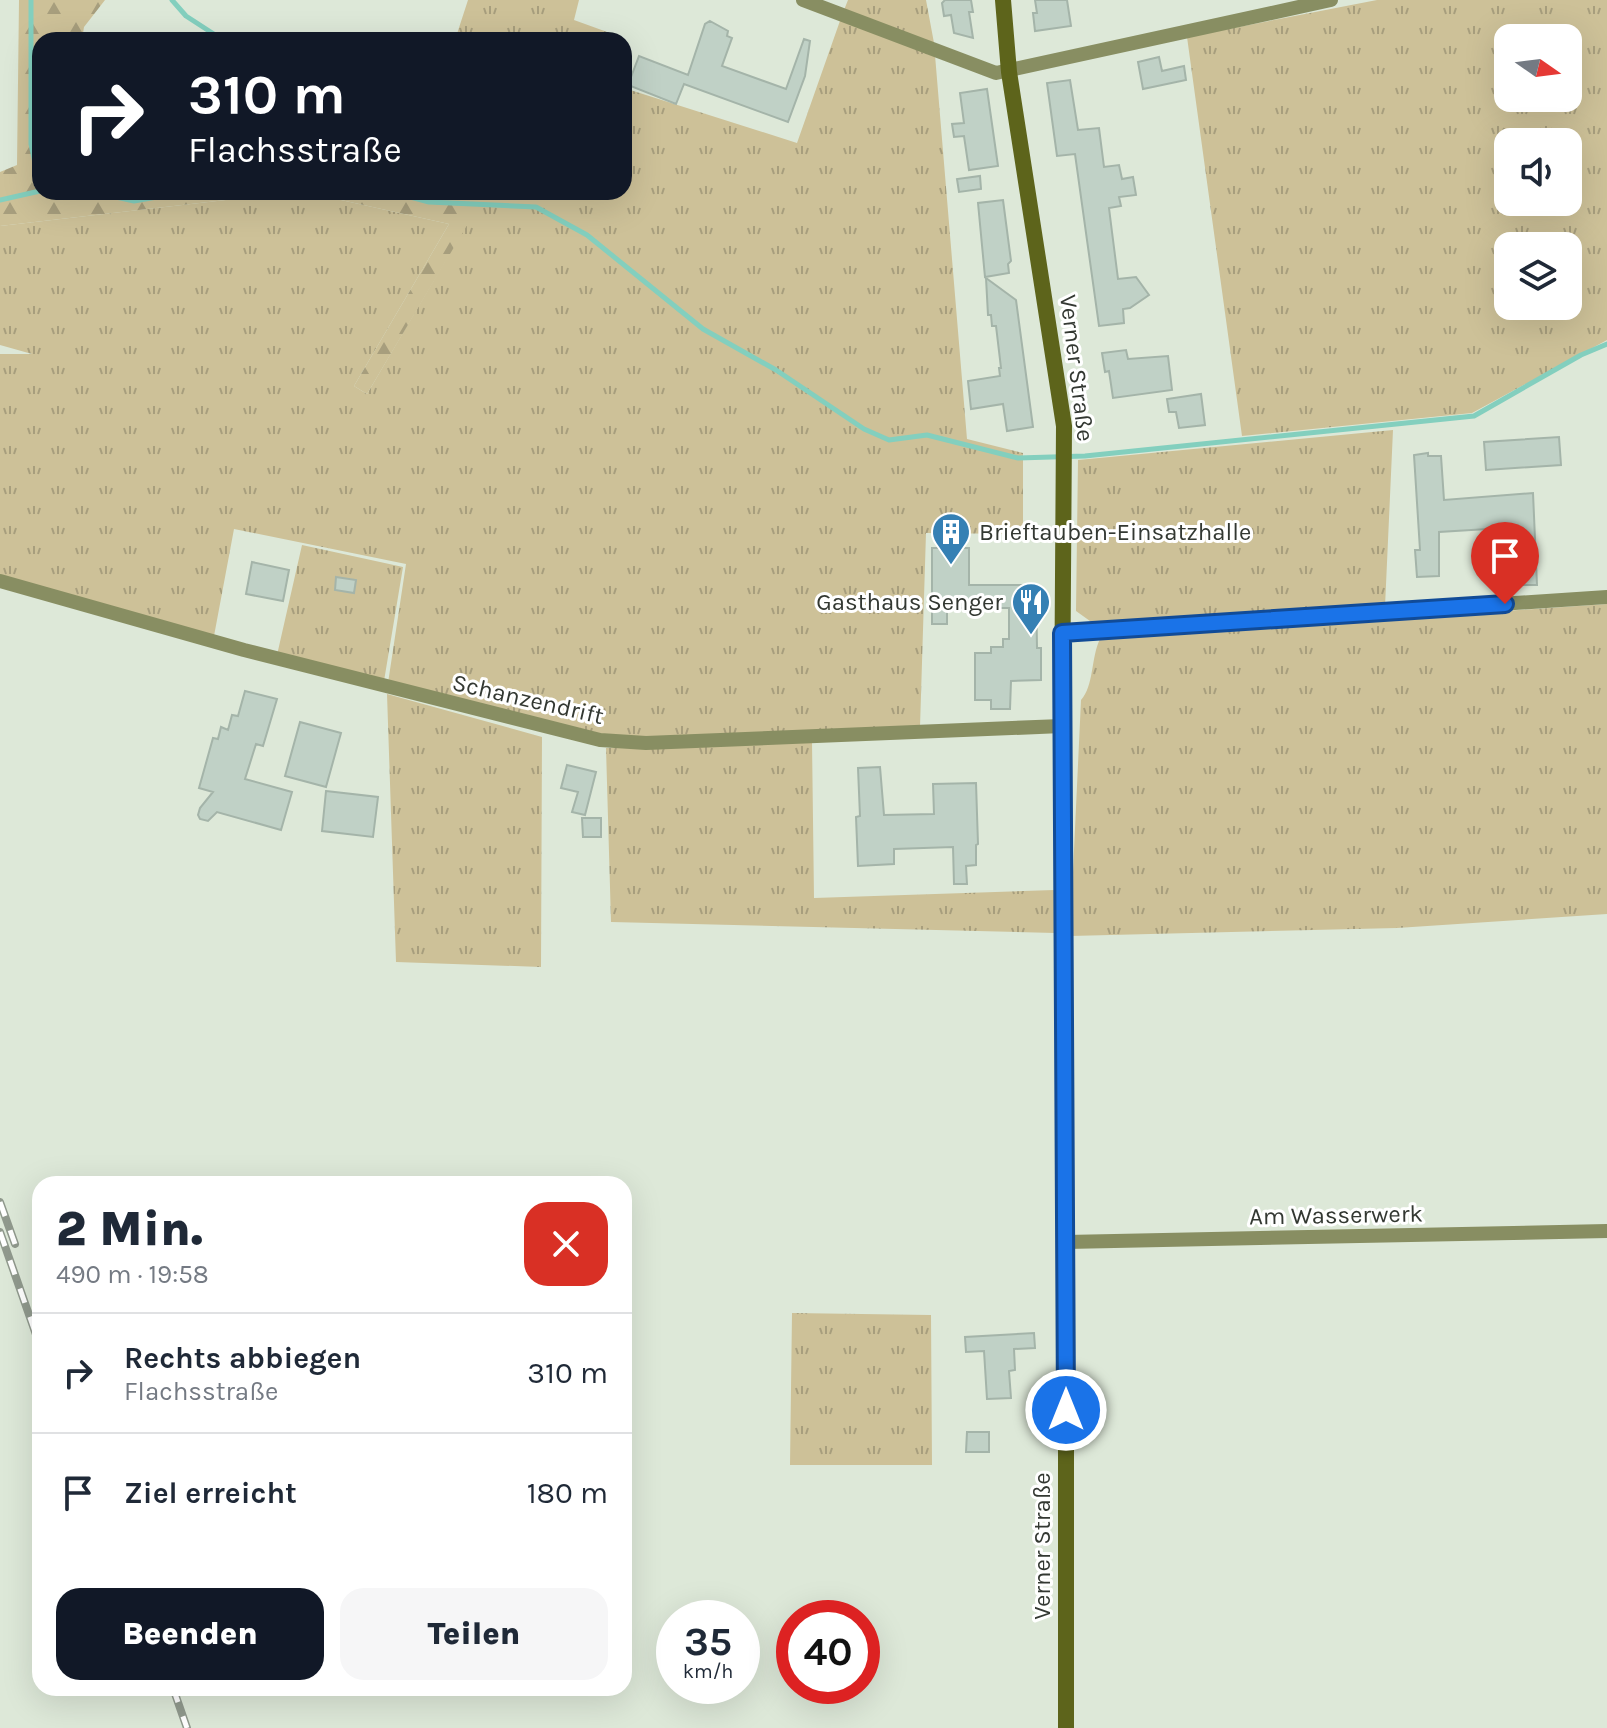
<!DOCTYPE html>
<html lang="de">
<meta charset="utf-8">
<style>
:root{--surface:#fff;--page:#f6f6f7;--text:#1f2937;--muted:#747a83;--line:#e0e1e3;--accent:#111827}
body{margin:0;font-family:Karla,sans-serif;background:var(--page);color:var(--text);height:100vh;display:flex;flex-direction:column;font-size:30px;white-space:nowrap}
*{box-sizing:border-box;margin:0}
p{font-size:26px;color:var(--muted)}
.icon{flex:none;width:44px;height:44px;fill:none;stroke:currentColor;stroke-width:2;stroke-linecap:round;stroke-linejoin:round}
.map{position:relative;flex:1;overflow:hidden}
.side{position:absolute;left:32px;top:1176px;width:600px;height:520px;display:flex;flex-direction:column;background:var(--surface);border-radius:24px;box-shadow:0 8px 32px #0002}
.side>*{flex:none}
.hud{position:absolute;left:32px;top:32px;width:600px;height:168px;border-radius:24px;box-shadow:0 8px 32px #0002;background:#111827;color:#fff;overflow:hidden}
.needle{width:52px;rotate:104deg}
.controls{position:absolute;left:1494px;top:24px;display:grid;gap:16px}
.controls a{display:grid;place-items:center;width:88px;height:88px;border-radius:16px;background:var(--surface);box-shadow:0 8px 32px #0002;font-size:40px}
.speed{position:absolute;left:656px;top:1600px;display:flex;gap:16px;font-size:40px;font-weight:700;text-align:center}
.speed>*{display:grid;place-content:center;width:104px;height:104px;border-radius:50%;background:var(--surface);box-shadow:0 8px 32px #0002;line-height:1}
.speed small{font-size:20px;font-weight:400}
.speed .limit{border:12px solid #d22;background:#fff;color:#111}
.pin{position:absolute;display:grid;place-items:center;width:68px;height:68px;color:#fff;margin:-82px -34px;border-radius:50% 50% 50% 0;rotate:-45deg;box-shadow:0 0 8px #0007}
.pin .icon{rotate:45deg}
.me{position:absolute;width:88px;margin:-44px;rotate:0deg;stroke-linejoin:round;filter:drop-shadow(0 0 6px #0008)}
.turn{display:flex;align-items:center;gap:28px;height:168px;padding:0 24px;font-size:36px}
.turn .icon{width:104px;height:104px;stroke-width:2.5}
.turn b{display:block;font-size:56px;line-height:68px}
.round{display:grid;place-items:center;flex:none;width:84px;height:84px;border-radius:24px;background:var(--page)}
.head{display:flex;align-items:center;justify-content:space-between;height:136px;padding:0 24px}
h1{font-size:48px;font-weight:800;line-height:60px}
.button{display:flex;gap:16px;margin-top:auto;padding:16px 24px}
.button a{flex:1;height:92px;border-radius:24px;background:var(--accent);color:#fff;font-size:32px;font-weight:800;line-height:92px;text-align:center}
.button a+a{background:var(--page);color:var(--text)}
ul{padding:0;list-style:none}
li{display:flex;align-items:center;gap:24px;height:120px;padding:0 24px;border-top:2px solid var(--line)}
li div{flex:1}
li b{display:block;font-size:30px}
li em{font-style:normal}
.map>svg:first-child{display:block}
.grass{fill:url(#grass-tufts);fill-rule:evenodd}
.forest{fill:url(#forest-firs)}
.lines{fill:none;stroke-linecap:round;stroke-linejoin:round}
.stream{stroke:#83cfbe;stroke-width:5}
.building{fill:#c0d1c6;stroke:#a4b4a9;stroke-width:2}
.street{stroke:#888e62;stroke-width:14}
.secondary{stroke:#5d641b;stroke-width:16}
.rail-casing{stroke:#90998d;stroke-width:8}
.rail{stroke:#fff;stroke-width:5;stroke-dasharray:15;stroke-linecap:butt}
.route-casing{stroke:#114b97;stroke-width:20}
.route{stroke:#1a73e8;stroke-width:14}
.labels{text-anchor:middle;stroke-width:6;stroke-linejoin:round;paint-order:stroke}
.street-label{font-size:24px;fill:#333832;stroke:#fff}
.poi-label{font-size:24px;fill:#333832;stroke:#fff;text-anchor:start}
</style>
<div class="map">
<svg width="1607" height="1728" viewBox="0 0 1607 1728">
<defs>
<pattern id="grass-tufts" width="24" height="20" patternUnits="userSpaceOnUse" patternTransform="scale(2)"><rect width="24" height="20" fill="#cdc198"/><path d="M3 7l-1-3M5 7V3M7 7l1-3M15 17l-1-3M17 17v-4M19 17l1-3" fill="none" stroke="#a79e7d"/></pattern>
<pattern id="forest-firs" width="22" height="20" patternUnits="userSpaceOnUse" patternTransform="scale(2)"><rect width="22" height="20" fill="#cdc198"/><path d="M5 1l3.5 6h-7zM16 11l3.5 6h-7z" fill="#a79e7d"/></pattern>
</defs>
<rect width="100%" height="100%" fill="#dde8d8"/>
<path class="grass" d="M468,0H579L574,20L621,37L620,40H455Z
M848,0H926L934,43L844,10Z
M1377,0H1607V340L1472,413L1242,436L1187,37ZM1508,38H1568V98H1508ZM1508,142H1568V202H1508ZM1508,246H1568V306H1508Z
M841,18L935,55L967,439L1023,453V534L926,533L920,727L647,739L598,736L388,683L406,564L234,529L214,636L0,577V354H32L0,345V226L294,192H305L449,224L354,386L367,394L481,200L430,198L417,192H624V88L797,143Z
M1393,430L1385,607L1097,626L1076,611L1078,460Z
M302,545L403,567L384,681L277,655Z
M1607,604V914L1397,928L1070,936L1081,700C1094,686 1091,657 1100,639Z
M387,694L542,737L541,967L396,962Z
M812,741L814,898L1054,890L1055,933L611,922L606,748Z
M792,1313L931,1315L932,1465H790Z"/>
<path class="forest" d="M19,0H105L84,27L82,40H40V192H294L0,226V172L17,165Z
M305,192H417L430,198L482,200L367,394L354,386L449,224Z"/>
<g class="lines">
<path class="stream" d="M31,0V144L40,187
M172,0L186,16L223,40
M94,192L134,201L185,192
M392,192L429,202L536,207L587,235L703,329L776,370L864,429L889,440L927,435L1018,458L1085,456L1474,416L1581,355L1607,344
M0,200L40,191"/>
</g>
<path class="building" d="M945,0H971L973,12H969L973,38L954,33L951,15L944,16L942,3Z
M1035,0H1067L1071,26L1035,31L1033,13H1037Z
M710,21L728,31L727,36L732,38L722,66L786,89L804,39L810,41L805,76L788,122L684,84L676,104L628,85L639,56L688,75L705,24Z
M1159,57L1162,71L1184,66L1186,80L1143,89L1138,62Z
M1070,80L1078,130L1099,128L1104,167L1119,165L1122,179L1133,177L1136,195L1119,197L1121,206L1109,208L1112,232L1118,279L1136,277L1149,295L1130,308L1123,309L1124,323L1099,326L1075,154L1057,156L1047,83Z
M987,89L998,166L969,170L964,136L954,137L952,124L964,123L960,93Z
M980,176L981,189L959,192L957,179Z
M1003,200L1011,261L1008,264L1009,273L985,277L978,203Z
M986,278L1016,300L1033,427L1007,431L1003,404L971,409L968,381L1000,376L999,368H1001L996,326H992L991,315H988Z
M1126,350L1128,359L1168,356L1172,390L1113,398L1109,371L1105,372L1102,353Z
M1201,394L1205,425L1179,428L1176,412H1169L1167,399Z
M1559,437L1561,465L1486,470L1484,442Z
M1428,453V456H1441L1444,500L1533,493L1537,585H1523L1520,527L1439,532V576L1417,577L1415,550H1420L1414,455Z
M932,548H969V585H1036L1037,648H1041V680L1011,681L1010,709H991V700H975V653H991V647H1003V639H1009V608H947V624H932Z
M252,562L289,570L283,601L246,594Z
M336,577L356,580L354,593L335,590Z
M245,691L277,699L263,746L256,744L245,779L292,792L281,830L217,812L208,821L200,819L198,815L200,808L213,792L199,788L213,738L218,739L221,727L228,730L232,715L238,716Z
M300,722L341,733L326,787L285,776Z
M567,765L596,772L585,815L572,812L578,792L561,788Z
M880,767L884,815L934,814L933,784L976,783L978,844L976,845V865L966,866L967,884H954L953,847L894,849V864L858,866L856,817L860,816L858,768Z
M326,791L378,797L373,837L322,831Z
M582,818H601V837H583Z
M1034,1333L1035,1348L1014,1349L1015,1370L1009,1371L1011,1398L987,1399L984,1351L966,1352L965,1337Z
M967,1432H989V1452H966Z"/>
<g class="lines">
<path class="street" d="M803,0L996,73L1331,0
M0,581L244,650L600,740L646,743L1062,726
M1062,633L1607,597
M1066,1242L1607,1231"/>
<path class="secondary" d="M1003,0L1009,72L1064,426L1062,726L1066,1242V1728"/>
<g class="rail-casing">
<path id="rail" d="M0,1202L15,1244
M0,1232L40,1346
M173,1688L187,1728"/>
</g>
<use href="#rail" class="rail"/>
</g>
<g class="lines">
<g class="route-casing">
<path id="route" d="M1066,1410L1062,633L1505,604"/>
</g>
<use href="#route" class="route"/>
</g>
<defs>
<g id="building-pin" transform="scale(2)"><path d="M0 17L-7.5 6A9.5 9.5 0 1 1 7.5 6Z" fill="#3580b4" stroke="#fff"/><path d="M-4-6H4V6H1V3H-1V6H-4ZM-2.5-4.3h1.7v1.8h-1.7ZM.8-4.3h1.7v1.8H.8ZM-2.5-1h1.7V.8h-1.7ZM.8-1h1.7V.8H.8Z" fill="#fff"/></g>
<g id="restaurant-pin" transform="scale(2)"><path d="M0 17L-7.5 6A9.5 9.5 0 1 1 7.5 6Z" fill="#3580b4" stroke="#fff"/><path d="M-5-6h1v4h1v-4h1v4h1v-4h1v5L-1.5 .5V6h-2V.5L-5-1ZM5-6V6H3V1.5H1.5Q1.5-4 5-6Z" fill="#fff"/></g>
</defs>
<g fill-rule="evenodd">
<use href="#building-pin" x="951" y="532"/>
<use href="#restaurant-pin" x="1031" y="602"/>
</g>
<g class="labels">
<g class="street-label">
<text transform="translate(1077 368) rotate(83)" y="8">Verner Straße</text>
<text transform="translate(528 699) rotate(13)" y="8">Schanzendrift</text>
<text transform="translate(1336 1215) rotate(-1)" y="8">Am Wasserwerk</text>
<text transform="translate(1042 1546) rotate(-90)" y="8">Verner Straße</text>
</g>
<g class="poi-label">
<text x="979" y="540">Brieftauben-Einsatzhalle</text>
<text x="1003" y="610" text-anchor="end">Gasthaus Senger</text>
</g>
</g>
</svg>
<div class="controls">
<a><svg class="needle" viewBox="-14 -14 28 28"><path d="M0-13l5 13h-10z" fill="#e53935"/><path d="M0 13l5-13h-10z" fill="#747a83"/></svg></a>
<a><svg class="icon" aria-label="sound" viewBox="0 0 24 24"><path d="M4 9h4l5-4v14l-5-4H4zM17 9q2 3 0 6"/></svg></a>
<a><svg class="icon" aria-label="layers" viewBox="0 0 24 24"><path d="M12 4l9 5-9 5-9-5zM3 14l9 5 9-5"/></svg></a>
</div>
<div class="speed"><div>35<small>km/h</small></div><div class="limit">40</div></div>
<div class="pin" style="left:1505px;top:604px;background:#d93025"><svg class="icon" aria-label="arrive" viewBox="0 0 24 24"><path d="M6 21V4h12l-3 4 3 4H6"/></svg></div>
<svg class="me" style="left:1066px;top:1410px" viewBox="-20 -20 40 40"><circle r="17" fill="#1a73e8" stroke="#fff" stroke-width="3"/><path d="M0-11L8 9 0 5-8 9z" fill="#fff"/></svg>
<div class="hud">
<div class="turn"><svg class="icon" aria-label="right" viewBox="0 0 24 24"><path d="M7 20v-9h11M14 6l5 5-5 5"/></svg><div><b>310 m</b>Flachsstraße</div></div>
</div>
<section class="side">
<div class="head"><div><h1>2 Min.</h1><p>490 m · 19:58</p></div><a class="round" style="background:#d93025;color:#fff"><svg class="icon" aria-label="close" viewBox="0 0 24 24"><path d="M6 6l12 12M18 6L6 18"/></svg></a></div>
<ul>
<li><svg class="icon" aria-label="right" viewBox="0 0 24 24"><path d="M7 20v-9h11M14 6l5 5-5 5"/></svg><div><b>Rechts abbiegen</b><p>Flachsstraße</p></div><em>310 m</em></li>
<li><svg class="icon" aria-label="arrive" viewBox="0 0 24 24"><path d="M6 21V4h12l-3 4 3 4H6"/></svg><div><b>Ziel erreicht</b></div><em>180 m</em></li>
</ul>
<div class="button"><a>Beenden</a><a>Teilen</a></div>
</section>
</div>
